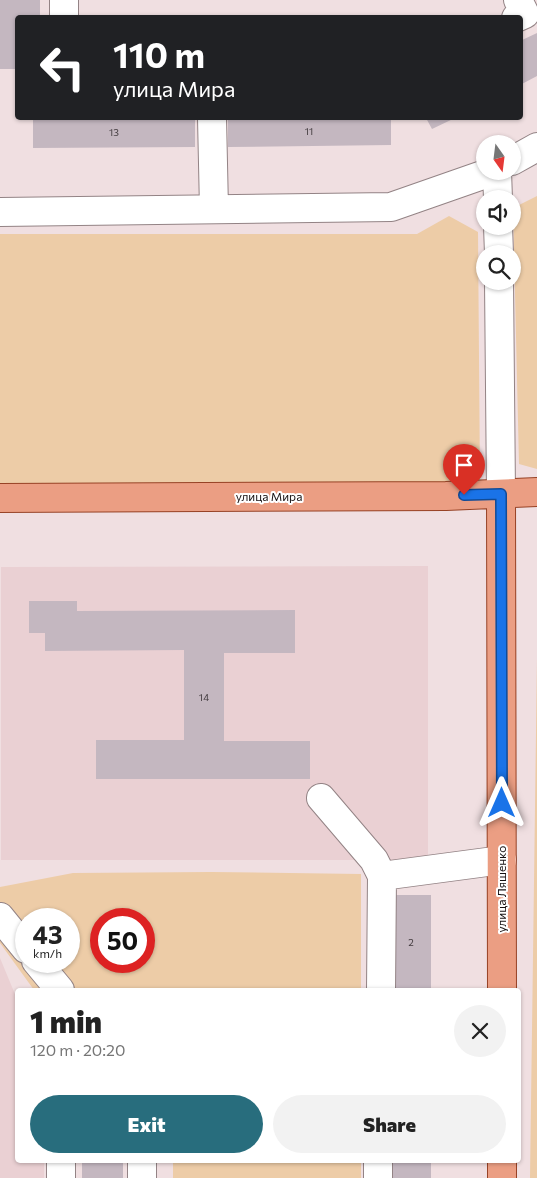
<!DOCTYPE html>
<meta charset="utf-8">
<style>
:root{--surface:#fff;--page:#f2f2f2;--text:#222;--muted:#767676;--accent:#286d7d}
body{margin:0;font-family:Commissioner,sans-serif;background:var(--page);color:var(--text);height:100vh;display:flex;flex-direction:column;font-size:19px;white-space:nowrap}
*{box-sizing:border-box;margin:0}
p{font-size:16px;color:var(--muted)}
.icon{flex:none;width:28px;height:28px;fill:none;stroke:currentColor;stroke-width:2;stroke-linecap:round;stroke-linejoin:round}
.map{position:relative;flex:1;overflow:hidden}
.drawer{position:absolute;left:15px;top:988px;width:506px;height:175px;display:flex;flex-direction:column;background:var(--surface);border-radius:5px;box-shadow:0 1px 4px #0004}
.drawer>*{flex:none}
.hud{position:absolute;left:15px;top:15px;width:508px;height:105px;border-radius:5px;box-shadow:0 1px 4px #0004;background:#202124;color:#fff;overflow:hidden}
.needle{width:32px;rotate:166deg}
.controls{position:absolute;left:476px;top:135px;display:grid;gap:10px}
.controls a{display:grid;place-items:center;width:45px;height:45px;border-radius:50%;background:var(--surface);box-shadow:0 1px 4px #0004;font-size:25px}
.speed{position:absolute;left:15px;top:908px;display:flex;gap:10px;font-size:25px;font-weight:700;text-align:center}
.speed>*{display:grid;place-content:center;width:65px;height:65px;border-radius:50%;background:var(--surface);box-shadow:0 1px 4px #0004;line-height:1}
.speed small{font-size:12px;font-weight:400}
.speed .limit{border:8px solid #d22;background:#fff;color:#111}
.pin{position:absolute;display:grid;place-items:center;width:42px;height:42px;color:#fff;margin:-51px -21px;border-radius:50% 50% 50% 0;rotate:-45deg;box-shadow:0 0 5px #0007}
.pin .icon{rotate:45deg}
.me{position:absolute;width:55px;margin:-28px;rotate:0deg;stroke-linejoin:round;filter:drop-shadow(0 0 4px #0008)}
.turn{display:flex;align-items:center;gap:18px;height:105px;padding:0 15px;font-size:22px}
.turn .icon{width:65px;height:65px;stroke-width:2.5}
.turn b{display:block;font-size:35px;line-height:42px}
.round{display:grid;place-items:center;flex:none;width:52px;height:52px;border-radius:26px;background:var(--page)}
.headline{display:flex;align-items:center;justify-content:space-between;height:85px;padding:0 15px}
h1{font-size:30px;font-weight:800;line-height:38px}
.action{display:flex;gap:10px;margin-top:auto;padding:10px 15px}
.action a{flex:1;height:58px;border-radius:30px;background:var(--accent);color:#fff;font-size:20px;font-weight:800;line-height:58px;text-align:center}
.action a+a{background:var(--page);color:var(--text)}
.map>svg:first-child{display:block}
.built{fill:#ead0d3}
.green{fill:#edcca7;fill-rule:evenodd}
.building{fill:#c4b7c0}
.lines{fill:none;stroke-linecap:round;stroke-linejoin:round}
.minor-casing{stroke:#938385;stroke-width:30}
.major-casing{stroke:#974225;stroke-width:30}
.minor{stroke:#fff;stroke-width:28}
.major{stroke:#eb9e83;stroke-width:28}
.route-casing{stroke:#114b97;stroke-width:12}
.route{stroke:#1a73e8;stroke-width:9}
.labels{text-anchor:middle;stroke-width:4;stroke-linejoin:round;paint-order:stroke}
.number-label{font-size:10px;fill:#413a3d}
.street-label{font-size:12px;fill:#151011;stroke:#fff}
</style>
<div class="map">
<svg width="537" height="1178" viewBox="0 0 537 1178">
<rect width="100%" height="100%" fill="#f0dfe1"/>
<path class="built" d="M428,566V860H1V567Z
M0,958L17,999L18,1160H44V1178H0Z"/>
<path class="green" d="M537,196V469L519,464L513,208Z
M449,216L478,232L480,483L0,486V234H417Z
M537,659V1178H530Z
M211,872L361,874V990H34L0,943V887L73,873ZM26,919H69V961H26ZM101,919H144V961H101Z
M173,1160H361V1178H173Z"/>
<path class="building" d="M0,0H40V18H18V69H0Z
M537,33V76L520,85V41Z
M33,118H195V147L33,148Z
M228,118H391V145L228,147Z
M426,118H455L432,129Z
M29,601H77V611L295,610V653H224V741H310V779H96V740H184V650L45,651V633H29Z
M391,895H431V990H391Z
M82,1160H123V1178H82Z
M391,1160H431V1178H391Z"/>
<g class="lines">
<g class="minor-casing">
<path id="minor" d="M64,0V18
M516,18L525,14L518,0
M212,118L214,209
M512,161L537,147
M497,171L498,199
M0,212L391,207L494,171
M498,226L499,254
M499,281L501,494
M321,798L374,860L382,876L381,990
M382,876L502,860
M0,917L26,949
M36,961L60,990
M142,1160V1178
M61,1178V1160
M378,1178V1160"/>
</g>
<g class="major-casing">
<path id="major" d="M501,494L502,990
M0,498L446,496L537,492
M502,1160V1178"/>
</g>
<use href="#minor" class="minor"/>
<use href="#major" class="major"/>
</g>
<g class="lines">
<g class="route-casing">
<path id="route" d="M464,495L501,494L502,803"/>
</g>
<use href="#route" class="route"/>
</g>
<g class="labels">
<g class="number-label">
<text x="309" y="135">11</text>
<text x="114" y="136">13</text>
<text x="204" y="701">14</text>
<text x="411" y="946">2</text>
</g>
<g class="street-label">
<text x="269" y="501">улица Мира</text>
<text transform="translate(502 889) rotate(-90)" y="4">улица Ляшенко</text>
</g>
</g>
</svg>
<div class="controls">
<a><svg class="needle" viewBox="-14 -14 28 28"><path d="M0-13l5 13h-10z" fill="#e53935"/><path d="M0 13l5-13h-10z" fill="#767676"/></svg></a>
<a><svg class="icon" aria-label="sound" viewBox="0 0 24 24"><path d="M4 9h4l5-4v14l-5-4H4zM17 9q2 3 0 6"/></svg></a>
<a><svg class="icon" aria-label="search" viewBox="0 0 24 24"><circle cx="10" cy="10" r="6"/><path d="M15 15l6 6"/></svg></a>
</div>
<div class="speed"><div>43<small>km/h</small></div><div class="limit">50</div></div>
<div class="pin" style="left:464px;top:495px;background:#d93025"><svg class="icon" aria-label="arrive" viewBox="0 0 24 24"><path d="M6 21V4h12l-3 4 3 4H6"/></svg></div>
<svg class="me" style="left:502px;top:803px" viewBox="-20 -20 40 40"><path d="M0-17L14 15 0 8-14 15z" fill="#1a73e8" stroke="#fff" stroke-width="4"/></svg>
<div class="hud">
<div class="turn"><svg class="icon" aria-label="left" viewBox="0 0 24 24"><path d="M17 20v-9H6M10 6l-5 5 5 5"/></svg><div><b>110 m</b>улица Мира</div></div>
</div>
<section class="drawer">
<div class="headline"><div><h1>1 min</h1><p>120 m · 20:20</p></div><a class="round"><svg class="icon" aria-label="close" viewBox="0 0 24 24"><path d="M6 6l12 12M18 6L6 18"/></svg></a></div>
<div class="action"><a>Exit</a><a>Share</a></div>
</section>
</div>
